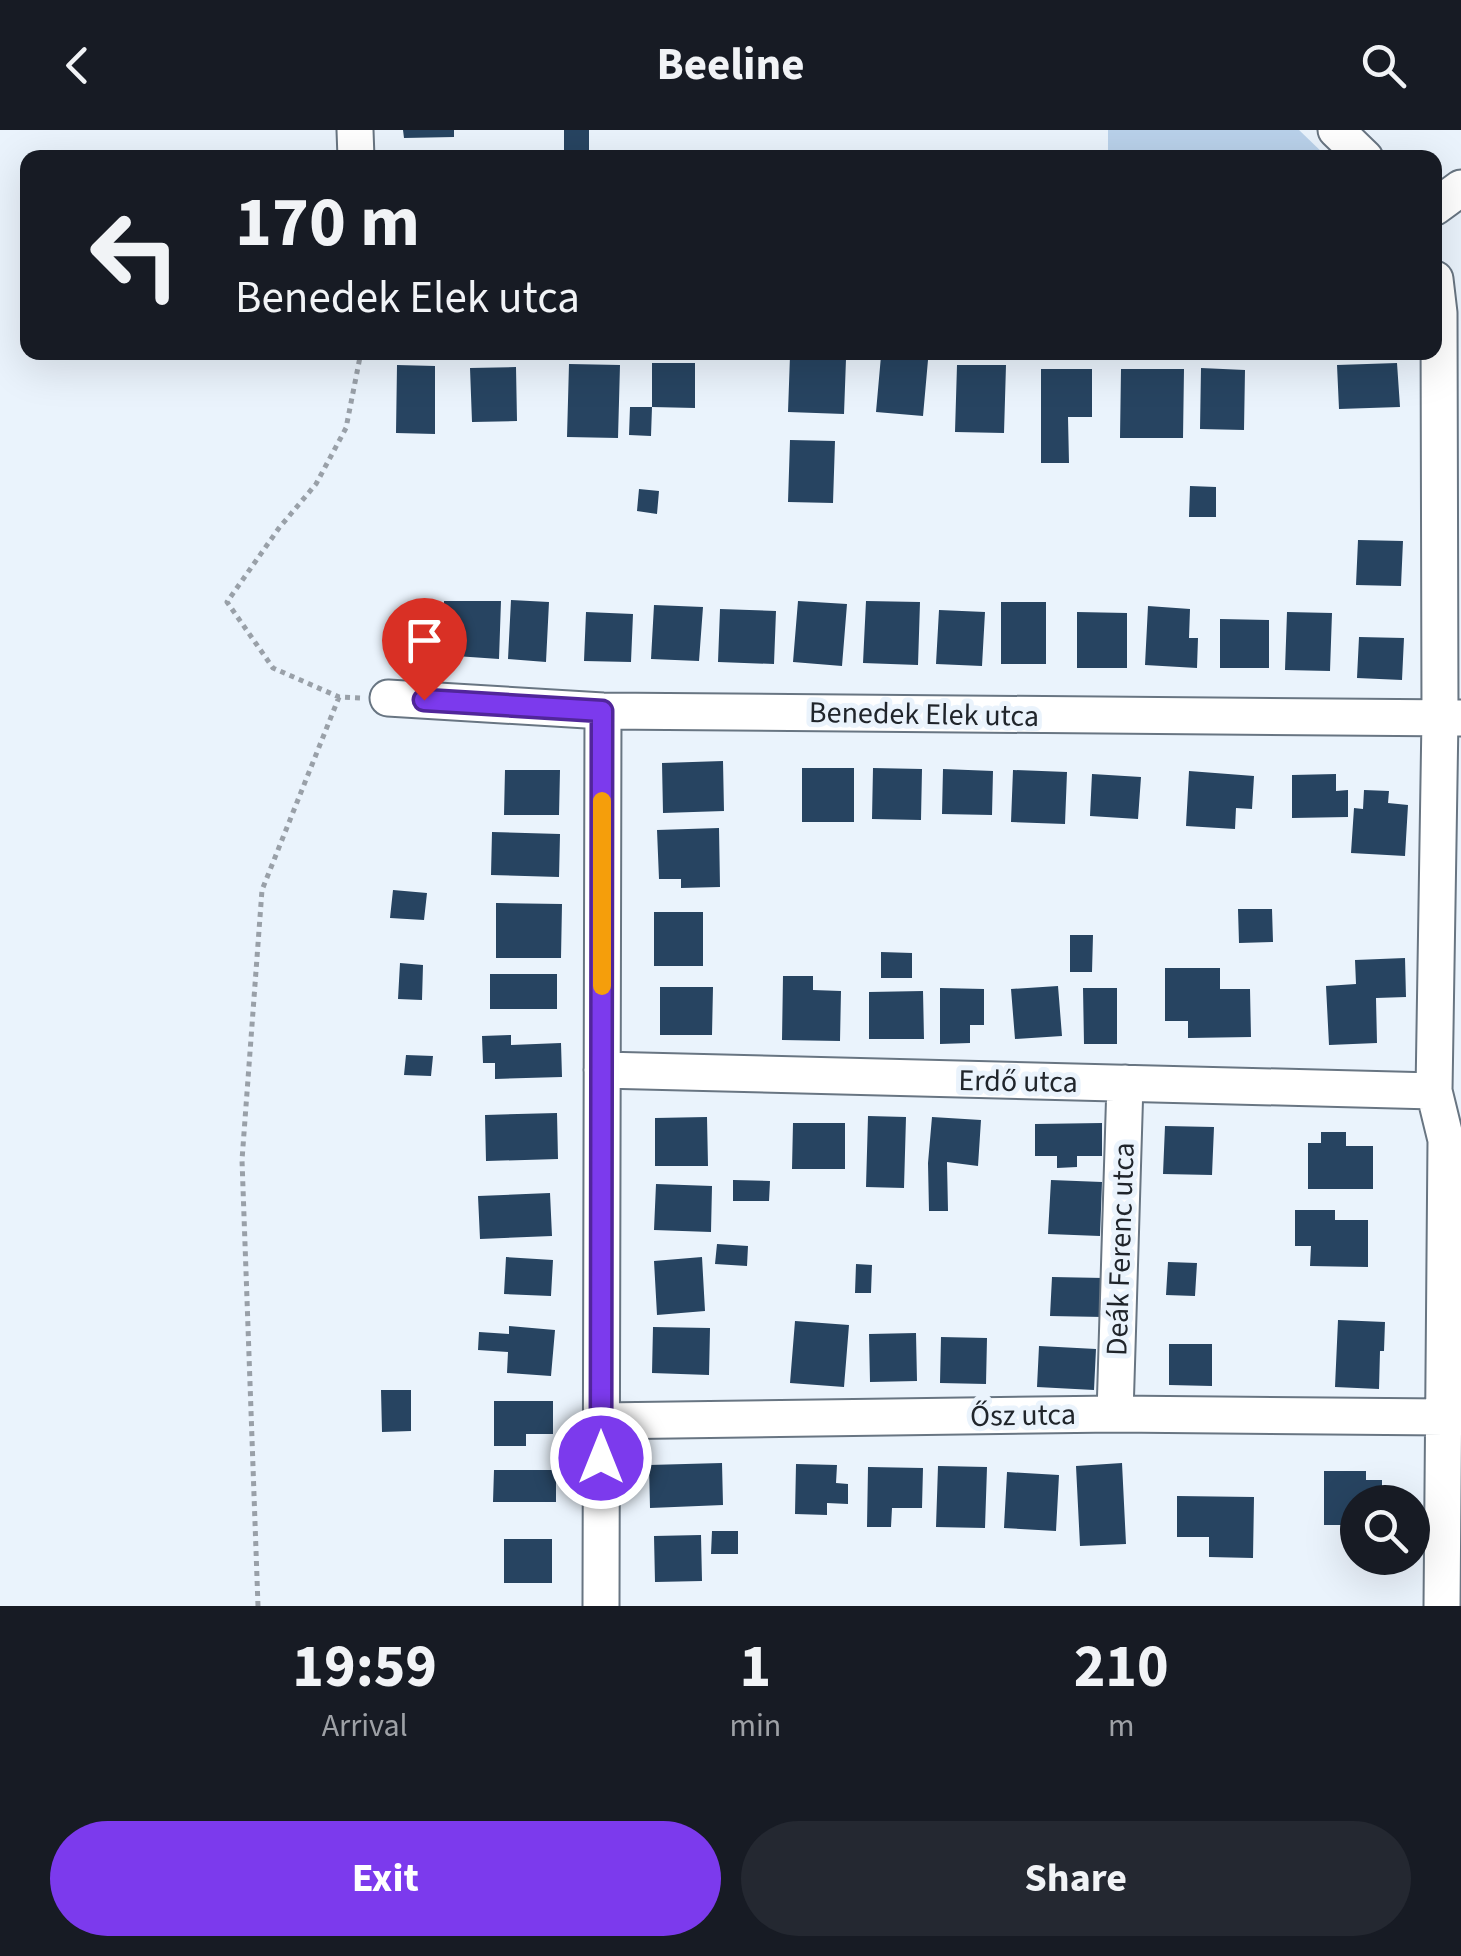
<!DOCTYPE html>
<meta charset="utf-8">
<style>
:root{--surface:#171b24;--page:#242831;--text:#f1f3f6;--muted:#9ea1a6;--accent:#7c3aed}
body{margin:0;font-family:"Source Sans 3",sans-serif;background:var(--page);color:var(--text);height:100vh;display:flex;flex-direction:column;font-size:38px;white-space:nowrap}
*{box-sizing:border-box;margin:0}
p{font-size:32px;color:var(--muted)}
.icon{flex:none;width:55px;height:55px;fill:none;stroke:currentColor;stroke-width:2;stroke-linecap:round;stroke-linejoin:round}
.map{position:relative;height:1476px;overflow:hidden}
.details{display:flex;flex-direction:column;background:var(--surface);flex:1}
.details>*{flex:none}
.top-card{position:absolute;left:20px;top:20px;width:1422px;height:210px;border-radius:20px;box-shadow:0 10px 40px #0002;background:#171b24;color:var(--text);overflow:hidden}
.fabs{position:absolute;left:1340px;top:1355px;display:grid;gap:20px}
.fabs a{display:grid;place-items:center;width:90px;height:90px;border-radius:50%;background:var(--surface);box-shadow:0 10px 40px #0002;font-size:50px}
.pin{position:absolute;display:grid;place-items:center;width:85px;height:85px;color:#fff;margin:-102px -42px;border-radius:50% 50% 50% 0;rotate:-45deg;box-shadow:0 0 10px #0007}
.pin .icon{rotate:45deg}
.me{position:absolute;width:110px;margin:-55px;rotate:0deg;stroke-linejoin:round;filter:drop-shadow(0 0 8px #0008)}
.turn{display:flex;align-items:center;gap:35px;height:210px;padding:0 50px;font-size:45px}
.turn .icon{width:130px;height:130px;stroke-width:2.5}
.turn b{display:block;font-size:70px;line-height:85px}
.eta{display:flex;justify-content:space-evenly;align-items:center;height:170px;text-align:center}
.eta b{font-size:60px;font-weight:700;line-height:70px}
.button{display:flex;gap:20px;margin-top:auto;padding:20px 50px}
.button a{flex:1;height:115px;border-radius:60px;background:var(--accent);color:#fff;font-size:40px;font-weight:700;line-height:115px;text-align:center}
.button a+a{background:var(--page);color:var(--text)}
header{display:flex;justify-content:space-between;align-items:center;height:130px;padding:0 50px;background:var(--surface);font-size:45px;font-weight:700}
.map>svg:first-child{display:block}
.green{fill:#b9d1ea}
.building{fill:#274461}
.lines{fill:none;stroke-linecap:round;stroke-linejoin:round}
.minor-casing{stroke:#687582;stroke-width:39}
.path{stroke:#99a0a8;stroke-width:5;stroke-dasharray:5 5;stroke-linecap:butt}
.minor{stroke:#fff;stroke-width:35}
.route-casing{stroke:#51269a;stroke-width:25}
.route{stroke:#7c3aed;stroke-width:18}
.slow{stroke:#f59e0b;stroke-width:18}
.labels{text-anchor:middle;stroke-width:10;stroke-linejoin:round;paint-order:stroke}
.street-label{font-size:30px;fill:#20252b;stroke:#eaf3fc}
</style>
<header><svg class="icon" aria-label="back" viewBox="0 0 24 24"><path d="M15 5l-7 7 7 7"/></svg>Beeline<svg class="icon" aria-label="search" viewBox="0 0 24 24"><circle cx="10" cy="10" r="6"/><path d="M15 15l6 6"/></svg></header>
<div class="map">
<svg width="1461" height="1476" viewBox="0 0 1461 1476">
<rect width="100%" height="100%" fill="#eaf3fc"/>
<path class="green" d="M1108,0H1299L1327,27H1108Z"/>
<path class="building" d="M403,0H454V7L404,8Z
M564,0H589V28H564Z
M790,226L846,229L844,284L788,282Z
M881,226L928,230L923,286L876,282Z
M652,233H695V278L652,277Z
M1397,233L1400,277L1339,279L1337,235Z
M569,234L620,235L618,308L567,307Z
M397,235L435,236V304L396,303Z
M957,235H1006L1004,303L955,302Z
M516,237L517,291L472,292L470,238Z
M1201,238L1245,240L1244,300L1200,299Z
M1041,239H1092V287H1068L1069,333H1041Z
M1121,239H1184L1183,308H1120Z
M630,277H652L651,306L629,305Z
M790,310L835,311L833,373L788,372Z
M1190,356L1216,357V387H1189Z
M639,359L659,361L657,384L637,381Z
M1358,410L1403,411L1401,456L1356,455Z
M511,470L549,472L546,532L508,529Z
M444,471H501L499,529L441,525Z
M798,471L847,474L842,536L793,532Z
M866,471L920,472L918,535L863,533Z
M1001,472H1046V534H1001Z
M654,475L703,477L699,531L651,529Z
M1148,476L1190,479L1189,508H1198L1197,538L1145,535Z
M720,479L776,481L774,534L718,532Z
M939,480L985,482L982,536L936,534Z
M586,482L633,484L631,532L584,531Z
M1077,482L1127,483V538H1077Z
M1287,482L1332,483L1330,541L1285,540Z
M1220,489L1269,490V538H1220Z
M1359,507L1404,508L1402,550L1357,548Z
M723,631L724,681L663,683L662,633Z
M802,638H854V692H802Z
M873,638L922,639L921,690L872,689Z
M943,639L993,641L992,685L942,684Z
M505,640H560L559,685H504Z
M1013,640L1067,642L1065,694L1011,692Z
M1189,641L1254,646L1252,679L1236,678L1235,699L1186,696Z
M1092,644L1141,647L1138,689L1090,686Z
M1336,644V661L1348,660V687L1292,688V645Z
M1364,660L1389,661L1388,673L1408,675L1405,726L1351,723L1354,678L1363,679Z
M719,698L720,757L681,758V749H659L657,700Z
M492,702L560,704L559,747L491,745Z
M393,760L427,763L424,790L390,788Z
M496,773L562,774L561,828H496Z
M1238,779H1272L1273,812L1239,813Z
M654,782H703V836H654Z
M1070,805H1093L1092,842H1070Z
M881,822L912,823V848H881Z
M1405,828L1406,867L1376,868L1377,913L1329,915L1326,856L1356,854L1355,830Z
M400,833L423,835L422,870L398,869Z
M1165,838H1220V859H1250L1251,907L1188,908V891H1165Z
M490,844H557V879H490Z
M783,846H813V860L841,861L840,911L782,910Z
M1058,856L1062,906L1015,909L1011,859Z
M660,857H713L712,905H660Z
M940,858L984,859V895H970V913L940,914Z
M1083,858H1117V914H1084Z
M923,861L924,909H869V862Z
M511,905V915L561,913L562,947L495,949V933H483L482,906Z
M406,925L433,926L431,946L404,945Z
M557,983L558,1029L486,1031L485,985Z
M868,986L906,987L904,1058L866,1057Z
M707,987L708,1036H655V988Z
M932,987L981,990L978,1036L947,1032L948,1081H929L928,1033Z
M793,993H845V1039H792Z
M1102,993V1026H1077V1037L1057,1038V1026H1035V994Z
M1165,996L1214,997L1212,1045L1163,1044Z
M1321,1002H1346V1016H1373V1059H1308V1013H1321Z
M733,1050L770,1051L769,1071H733Z
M1051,1050L1102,1052L1100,1106L1048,1104Z
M656,1054L712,1056L711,1102L654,1100Z
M550,1063L552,1106L480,1109L478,1066Z
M1295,1080H1335V1090H1368V1137L1310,1136L1311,1116H1295Z
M717,1114L748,1116L747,1136L715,1134Z
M506,1127L553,1130L551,1166L504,1164Z
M702,1127L705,1181L657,1185L654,1131Z
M1168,1132L1197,1133L1195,1166L1166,1165Z
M856,1134L872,1135L871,1163H855Z
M1052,1147L1104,1148L1103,1187L1050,1186Z
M1338,1190L1385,1192L1384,1221H1380L1379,1259L1335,1257Z
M795,1191L849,1195L844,1257L790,1253Z
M509,1196L555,1200L551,1246L507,1243L508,1222L478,1220L479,1202L509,1204Z
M653,1197L710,1198L709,1245L652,1243Z
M916,1203L917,1251L870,1252L869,1204Z
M941,1207L987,1208L986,1254L940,1253Z
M1169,1214H1212V1256L1169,1255Z
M1039,1216L1096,1219L1094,1260L1037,1257Z
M381,1260H411V1301L382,1302Z
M494,1271H553V1304H526V1316H494Z
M722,1333L723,1375L650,1378L649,1335Z
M1122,1333L1126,1414L1080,1416L1076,1336Z
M796,1334L837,1335L836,1353L848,1354V1374L827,1373V1385L795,1384Z
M938,1336L987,1337L985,1398L936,1397Z
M868,1337L923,1338L922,1378H892L891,1397H867Z
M494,1340H556V1372H493Z
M1324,1341H1366V1350H1382V1358H1398V1372H1358V1395H1324Z
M1007,1342L1059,1345L1056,1401L1004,1398Z
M1177,1366L1254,1367L1253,1428L1209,1427V1407H1177Z
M712,1401H738V1424H711Z
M701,1405L702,1451L655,1452L654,1406Z
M504,1409H552V1453H504Z"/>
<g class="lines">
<g class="minor-casing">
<path id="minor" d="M355,0L356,28
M1336,0L1365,28
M1435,77L1461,58
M1435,149L1439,183L1440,588L1434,961L1446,1010L1442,1476
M388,568L603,581L1460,588
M602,940L1434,961
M1115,1284L1125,953
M601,1291L1115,1284L1444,1287
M601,1476L603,581"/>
</g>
<path class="path" d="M360,568L339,567L273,538L227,472L279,398L316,354L346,298L361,222
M258,1476L242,1030L262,760L339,567"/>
<use href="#minor" class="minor"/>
</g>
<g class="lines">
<g class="route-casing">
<path id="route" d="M424,570L602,581L601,1328"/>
</g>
<use href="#route" class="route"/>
<path class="slow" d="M602,856V671"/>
</g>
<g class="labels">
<g class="street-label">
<text transform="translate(924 584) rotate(1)" y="10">Benedek Elek utca</text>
<text transform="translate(1018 951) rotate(1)" y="10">Erdő utca</text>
<text transform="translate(1120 1119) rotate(-88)" y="10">Deák Ferenc utca</text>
<text transform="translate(1023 1285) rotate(-1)" y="10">Ősz utca</text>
</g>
</g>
</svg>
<div class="fabs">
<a><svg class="icon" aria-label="search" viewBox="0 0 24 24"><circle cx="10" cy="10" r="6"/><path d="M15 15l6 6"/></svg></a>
</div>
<div class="pin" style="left:424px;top:570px;background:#d93025"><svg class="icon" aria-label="arrive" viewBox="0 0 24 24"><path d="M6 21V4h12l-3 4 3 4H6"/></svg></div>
<svg class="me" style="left:601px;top:1328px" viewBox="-20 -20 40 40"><circle r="17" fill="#7c3aed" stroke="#fff" stroke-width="3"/><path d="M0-11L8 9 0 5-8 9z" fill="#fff"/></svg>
<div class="top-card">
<div class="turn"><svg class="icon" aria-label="left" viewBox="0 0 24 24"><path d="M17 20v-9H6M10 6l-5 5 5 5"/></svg><div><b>170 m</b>Benedek Elek utca</div></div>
</div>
</div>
<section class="details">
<div class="eta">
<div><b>19:59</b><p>Arrival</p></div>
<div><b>1</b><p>min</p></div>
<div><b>210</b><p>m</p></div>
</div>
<div class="button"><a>Exit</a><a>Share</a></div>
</section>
